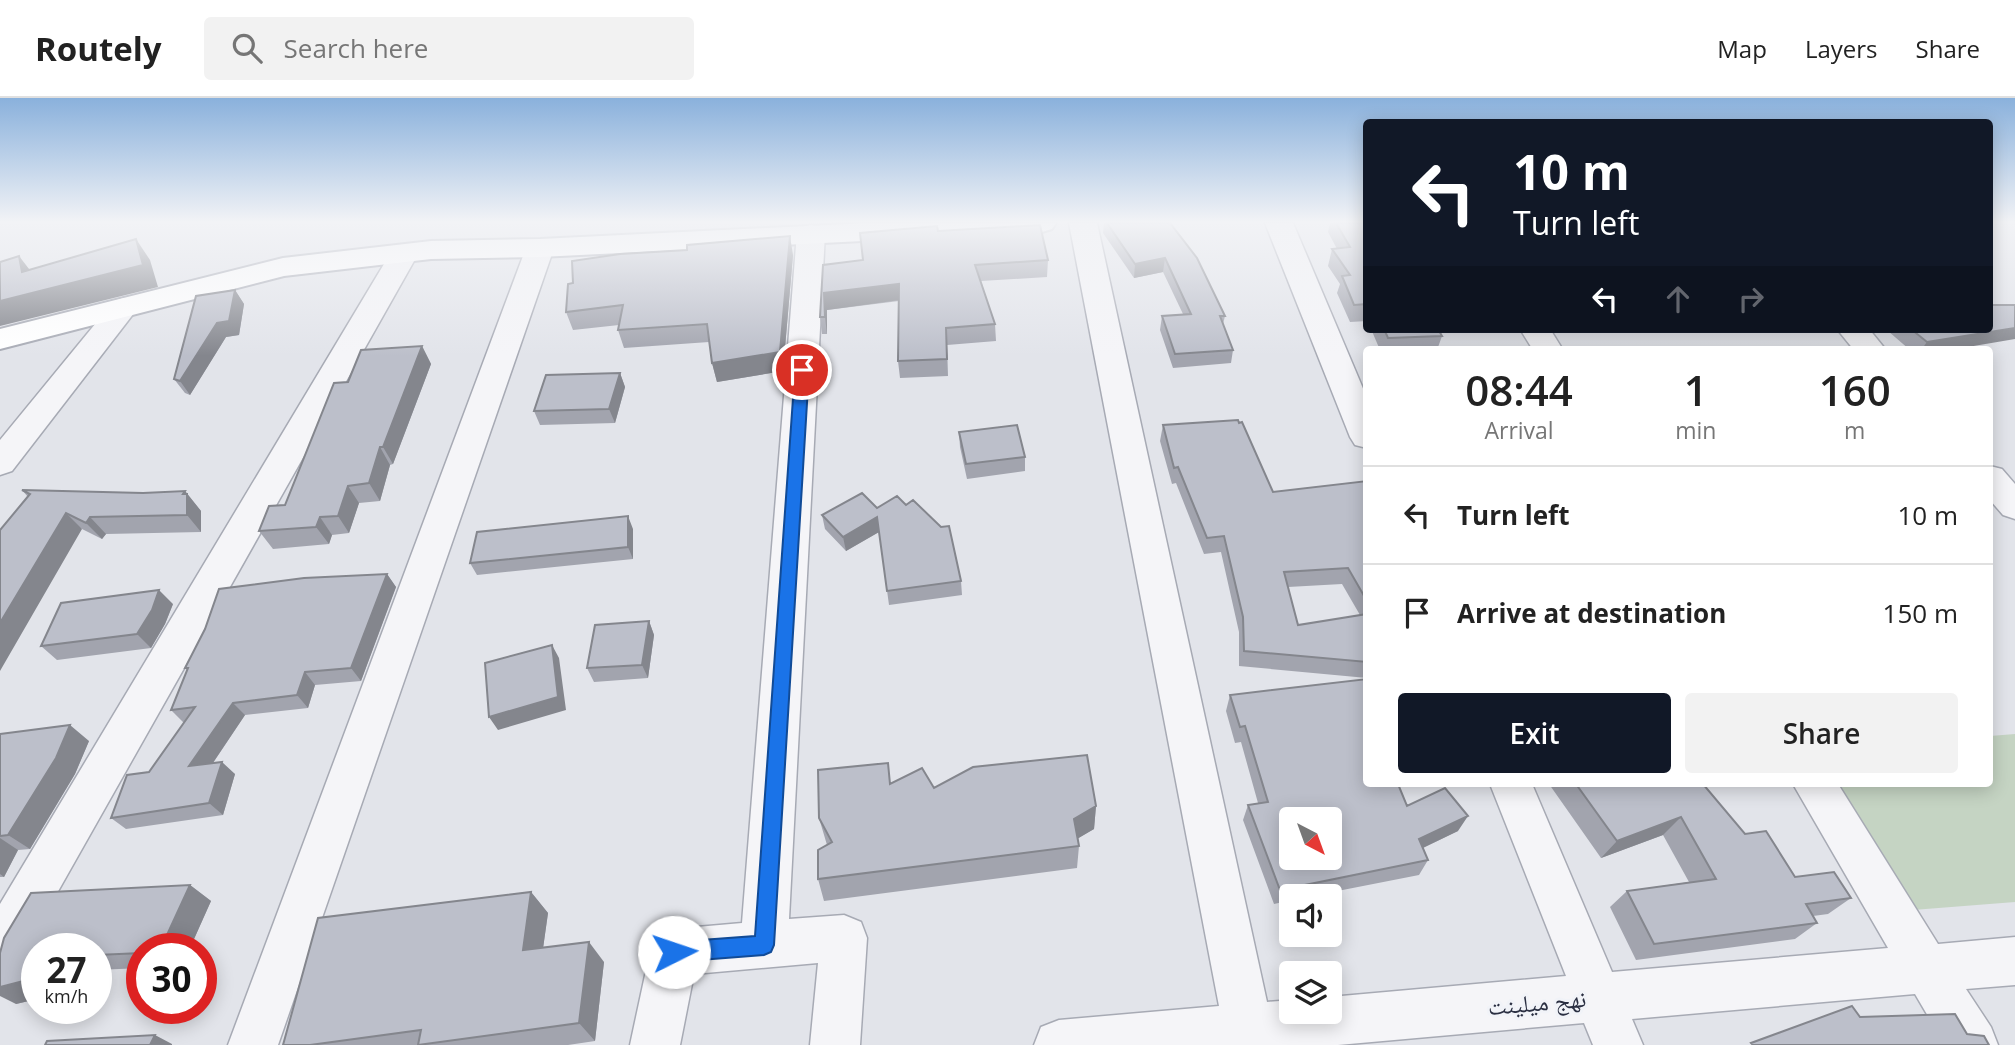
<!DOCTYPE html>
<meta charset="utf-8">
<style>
:root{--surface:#fff;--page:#f2f2f2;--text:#222;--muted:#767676;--line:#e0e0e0;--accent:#111827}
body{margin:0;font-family:"Open Sans","Noto Naskh Arabic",sans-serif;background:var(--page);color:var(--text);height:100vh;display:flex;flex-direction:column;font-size:26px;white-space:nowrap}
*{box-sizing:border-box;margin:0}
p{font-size:23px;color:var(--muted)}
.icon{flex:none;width:38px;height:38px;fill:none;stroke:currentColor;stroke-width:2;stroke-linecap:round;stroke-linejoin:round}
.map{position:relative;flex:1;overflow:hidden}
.panel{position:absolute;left:1363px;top:248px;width:630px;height:441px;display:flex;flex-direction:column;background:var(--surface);border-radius:7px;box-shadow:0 4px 18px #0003}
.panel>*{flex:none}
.top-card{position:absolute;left:1363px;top:21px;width:630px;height:214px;border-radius:7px;box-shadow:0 4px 18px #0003;background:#111827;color:#fff;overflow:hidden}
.needle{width:46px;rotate:139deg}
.controls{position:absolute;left:1279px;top:709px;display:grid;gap:14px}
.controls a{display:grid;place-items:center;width:63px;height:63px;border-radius:7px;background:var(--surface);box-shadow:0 4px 18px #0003;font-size:35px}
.speed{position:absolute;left:21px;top:835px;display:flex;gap:14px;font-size:35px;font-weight:700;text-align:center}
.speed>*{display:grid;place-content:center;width:91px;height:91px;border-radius:50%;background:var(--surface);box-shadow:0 4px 18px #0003;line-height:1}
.speed small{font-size:18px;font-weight:400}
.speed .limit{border:10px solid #d22;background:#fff;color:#111}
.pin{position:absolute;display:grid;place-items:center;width:60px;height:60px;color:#fff;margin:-30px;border:4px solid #fff;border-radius:50%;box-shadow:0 2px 7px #0007}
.me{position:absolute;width:77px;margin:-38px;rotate:86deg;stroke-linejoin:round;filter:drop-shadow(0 0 5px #0008)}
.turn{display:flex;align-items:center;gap:24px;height:147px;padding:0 35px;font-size:32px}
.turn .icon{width:91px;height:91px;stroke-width:2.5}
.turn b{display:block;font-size:49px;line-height:60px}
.lanes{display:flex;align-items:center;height:66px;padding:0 35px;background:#0003;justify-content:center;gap:35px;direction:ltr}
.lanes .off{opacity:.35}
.eta{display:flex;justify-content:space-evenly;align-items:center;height:119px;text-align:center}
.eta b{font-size:42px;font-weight:600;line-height:49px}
.cta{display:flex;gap:14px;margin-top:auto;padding:14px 35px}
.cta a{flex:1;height:80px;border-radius:7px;background:var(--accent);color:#fff;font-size:28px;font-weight:600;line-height:80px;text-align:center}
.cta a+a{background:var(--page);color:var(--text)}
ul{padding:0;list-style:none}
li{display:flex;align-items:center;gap:21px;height:98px;padding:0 35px;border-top:2px solid var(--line)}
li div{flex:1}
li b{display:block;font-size:26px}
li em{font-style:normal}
header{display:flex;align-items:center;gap:42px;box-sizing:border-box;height:98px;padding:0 35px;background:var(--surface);border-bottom:2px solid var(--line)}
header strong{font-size:33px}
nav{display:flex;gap:38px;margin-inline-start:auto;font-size:24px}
.search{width:490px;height:63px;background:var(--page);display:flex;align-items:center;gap:18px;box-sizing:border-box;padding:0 24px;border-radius:7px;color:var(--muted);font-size:26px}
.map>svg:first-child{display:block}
.green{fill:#c5d4c3}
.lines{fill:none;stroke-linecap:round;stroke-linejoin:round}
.street-casing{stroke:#a7aab4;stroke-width:3}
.secondary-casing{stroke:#a7aab4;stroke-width:4}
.street{fill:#f5f5f8;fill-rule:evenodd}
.secondary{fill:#fff;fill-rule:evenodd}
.wall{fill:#a2a4ae;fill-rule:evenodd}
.shaded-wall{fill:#84868d}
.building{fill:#bcbfca;stroke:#84868d;stroke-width:2;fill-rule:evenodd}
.route{fill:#1a73e8;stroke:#114b97;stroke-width:2}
.labels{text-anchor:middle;stroke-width:6;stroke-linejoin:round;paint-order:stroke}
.near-street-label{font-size:24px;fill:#2a2f42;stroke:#f1f3f8}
</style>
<header>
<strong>Routely</strong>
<div class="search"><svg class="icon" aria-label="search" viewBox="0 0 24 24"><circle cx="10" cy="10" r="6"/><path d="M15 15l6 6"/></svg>Search here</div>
<nav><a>Map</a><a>Layers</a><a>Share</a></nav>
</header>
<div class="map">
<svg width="2015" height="947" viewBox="0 0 2015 947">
<rect width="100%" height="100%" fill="#e2e4ea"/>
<path class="green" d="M2015,636V804L1913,812L1835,686H1990V638Z"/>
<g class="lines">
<g class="street-casing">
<path id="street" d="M1069,125H1097L1267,904L1292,902V914H1330V899L1566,878L1490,686H1532L1612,874L1888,850L1793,686H1838L1938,846L2015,839V887L1966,891L1991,929L1998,947H1945L1915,896L1632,921L1643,947H1593L1584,925L1338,947H1034L1041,929L1059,922L1219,908Z
M1265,125H1293L1367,300V350L1355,347L1350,339Z
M811,127L821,129L825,135L789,821L844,817L861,824L867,840L860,947H810L818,865L694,876L680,947H630L650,854L657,838L674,831L742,825L797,135L801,129Z
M540,142L550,144L554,150L278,947H228L526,150L530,144Z
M404,148L414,150L418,156L17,866L0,873V806L390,156L394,150Z
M124,200L134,203L139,209L134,215L12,373L0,377V342L114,203Z
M1520,231H1550L1563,252H1533Z
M1837,231H1869L1886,252H1854Z
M1990,368L2002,371L2015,386V421L2003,417L1990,402Z"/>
</g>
<g class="secondary-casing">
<path id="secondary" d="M869,125H1056L1052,131L1042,134L540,159L431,161L284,178L0,251V231L283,160L431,143L540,141Z"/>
</g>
<use href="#street" class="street"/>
<use href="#secondary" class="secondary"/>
</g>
<path class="wall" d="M1104,125H1170L1225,218L1223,226L1233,252L1231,265L1173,270L1160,232L1162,218L1183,216L1163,174L1134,180L1103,135Z
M1330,125H1367V223L1350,224L1337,195L1340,186L1328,168L1332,151H1337L1328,134Z
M938,133L1048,162L1047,179L981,183L995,226L996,243L947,247L948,278L900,280L898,263L899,203L827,212V236H822L820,219L863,162Z
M793,157L783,273L717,284L712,265L709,244L624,250L618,232L619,227L573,232L566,214Z
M235,192L244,206L239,237L226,239L190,297L185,295L174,281Z
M1371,231H1438L1442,238L1437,252H1380Z
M1889,231H1990L1950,252H1910L1888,233Z
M422,248L431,266L393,366L390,367L380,403L359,405L349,435L332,437L329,446L273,451L259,433L285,407L348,284Z
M620,275L625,289L615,325L540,327L534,313Z
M1163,327L1273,394L1367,383V580L1239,568V534L1221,454L1204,456L1176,385L1172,386L1160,343ZM1342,486L1360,517L1298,527L1288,489Z
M959,334L1025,359V373L967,381L960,349Z
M22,392L143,395L185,393L201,413V434L106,436L102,441L82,431L28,399Z
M906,407L941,429L961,483L962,497L889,507L879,434L846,453L825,431L822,417Z
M633,431V461L477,477L470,465Z
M387,476L396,489L361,583L315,587L308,610L245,617L213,665L235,676L223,717L126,731L111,720L149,674L184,625L171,612L187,572L185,570Z
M173,506L165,526L151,550L57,562L41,548Z
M649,523L654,537L648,580L594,584L587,570Z
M1230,597L1367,686L1407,708L1458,733L1423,750L1428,762L1419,777L1312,798H1292V802L1274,806L1243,722L1248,707L1258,705L1241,644L1235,645L1226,613Z
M0,636L89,643L75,676L30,751L18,752L4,779H0Z
M892,685L1096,708L1094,731L1078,740L1079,748L1077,770L824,803L818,781L827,747L819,720Z
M1549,686H1703L1745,736L1795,779L1851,800L1828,816L1813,818L1817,825L1795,841L1636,862L1610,809L1627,793L1689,784L1663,737L1601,760Z
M190,787L211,803L190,850H142V870L96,872V850H37V901L16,906L0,855Z
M531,794L548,815L543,850L604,864L595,943L568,947H283Z"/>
<path class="shaded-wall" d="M790,138L793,157L783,273L717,284L712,265Z
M136,141L150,162L158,189L0,228V203L19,158L36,180Z
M1165,160L1163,174L1134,180L1135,166Z
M899,186L900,202L827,212V236L825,219L824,195Z
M235,192L244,206L239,237L226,239L190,297L180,283Z
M2015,230V241L1950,252H1921L1927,244Z
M422,248L431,266L393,366L383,349Z
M620,275L625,289L615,325L609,311Z
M380,349L390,367L380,403L369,385Z
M348,388L359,405L349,435L338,418Z
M185,393L201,413V434L187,417L183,396Z
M66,415L82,431L0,573V525Z
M628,418L633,431V461L628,449Z
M90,419L106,436L102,441L86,425Z
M320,419L332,437L329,446L316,429Z
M877,419L879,434L846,453L843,439Z
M387,476L396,489L361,583L351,570Z
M159,492L173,506L165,526L151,550L137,536Z
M649,523L654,537L648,580L642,567Z
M552,547L559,560L566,612L498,632L489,619Z
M305,574L315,587L308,610L297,597Z
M233,605L245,617L202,681L189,668Z
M70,627L89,643L75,676L30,751L8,737Z
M222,664L235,676L223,717L209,705Z
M1096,708L1094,731L1072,744L1074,721Z
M1468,718L1458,733L1410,756L1419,741Z
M1681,719L1663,737L1601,760L1617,743Z
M0,740L18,752L4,779L0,776Z
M190,787L211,803L190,850H161Z
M531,794L548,815L540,872L523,852Z
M589,844L604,864L595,943L579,925Z
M37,876V901L16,906L0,898V889Z
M155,937L172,946V947H150Z"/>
<path class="building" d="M1107,125H1170L1197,160L1225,218H1220L1233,252L1175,256L1162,218L1191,216L1165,160L1135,166Z
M1336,125H1367V206L1354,207L1342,178L1350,177L1332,151L1350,149Z
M1040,127L1048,162L975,167L995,226L946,230L947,261L898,263L899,186L824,195L825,219H820L823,167L863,162L860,135L937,128L938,133Z
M790,138L780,254L712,265L707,226L618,232L623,207L566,214L568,186L573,185L572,163L620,156L687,152V147Z
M136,141L143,167L0,203V164L19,158L22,174Z
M235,192L229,223L217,225L180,283L174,281L196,198Z
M1990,207H2015V230L1927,244L1911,231H1990Z
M1384,231H1438L1442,238L1388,240Z
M422,248L383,349H380L369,385L348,388L338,418L320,419L316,429L259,433L269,408L285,407L334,285L348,284L361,252Z
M620,275L609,311L534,313L546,277Z
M1238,322L1239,325L1242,324L1273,394L1367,383V503L1348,470L1284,474L1298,527L1367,516V564L1244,553L1243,519L1224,438L1207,440L1178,369L1174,370L1163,327Z
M1017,327L1025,359L966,366L959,334Z
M22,392L143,395L185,393L183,396H187V417L90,419L86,425L66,415L0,525V432L30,396Z
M862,395L877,410L897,398L906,407L913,402L941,429L949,428L961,483L887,493L877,419L843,439L822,417Z
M628,418V449L470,465L477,434Z
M387,476L351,570L305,574L297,597L233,605L189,668L222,664L209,705L111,720L127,677L149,674L195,609L171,612L188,570H185L205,531L219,491L304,480Z
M159,492L152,512L137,536L41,548L61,505Z
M649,523L642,567L587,570L595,527Z
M552,547L558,599L489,619L485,565Z
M1367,581V686H1398L1407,708L1445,690L1468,718L1419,741L1428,762L1280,792L1248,707L1268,704L1245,628L1240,629L1230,597ZM1292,721H1330V760H1292Z
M70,627L56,660L8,737L0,738V636Z
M1087,657L1096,708L1074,721L1079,748L818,781V752L832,744L819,720L818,672L888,665L890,686L922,670L934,690L973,669Z
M1576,686H1703L1745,736L1766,733L1795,779L1834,774L1851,800L1806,806L1817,825L1654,846L1627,793L1716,781L1681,719L1617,743Z
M190,787L161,850H142V855L96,857V850H37V876L35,880L0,889V855L4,840L31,795Z
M531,794L523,852L589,844L579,925L418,947L421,932L310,947H283L318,820Z
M1852,908L1860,919L1955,916L1967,936L1984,938L1989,947H1753L1751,945Z
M155,937L150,947H45L47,943Z"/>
<linearGradient id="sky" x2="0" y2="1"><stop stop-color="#8ab1dc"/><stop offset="0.48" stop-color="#f2f3f6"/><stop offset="1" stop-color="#f2f3f6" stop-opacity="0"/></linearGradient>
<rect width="2015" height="258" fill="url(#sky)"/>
<path class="route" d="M802,268L809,272L774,847L771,854L764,857L674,864L666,861L663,854L666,847L674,844L755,838L795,272Z"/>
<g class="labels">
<g class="near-street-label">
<text transform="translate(1537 905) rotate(-5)" y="8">نهج ميلينت</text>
</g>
</g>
</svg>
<div class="controls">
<a><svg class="needle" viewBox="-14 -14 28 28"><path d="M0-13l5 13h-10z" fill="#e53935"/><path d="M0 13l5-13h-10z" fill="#767676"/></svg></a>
<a><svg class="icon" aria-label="sound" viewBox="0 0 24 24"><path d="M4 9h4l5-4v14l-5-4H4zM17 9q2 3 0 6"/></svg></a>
<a><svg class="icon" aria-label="layers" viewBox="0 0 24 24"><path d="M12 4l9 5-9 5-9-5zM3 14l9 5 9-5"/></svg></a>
</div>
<div class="speed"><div>27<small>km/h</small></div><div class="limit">30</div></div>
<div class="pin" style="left:802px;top:272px;background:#d93025"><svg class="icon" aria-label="arrive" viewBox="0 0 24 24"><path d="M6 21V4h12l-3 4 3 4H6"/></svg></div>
<svg class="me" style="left:674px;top:854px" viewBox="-20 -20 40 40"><circle r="19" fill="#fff"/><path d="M0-13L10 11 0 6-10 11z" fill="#1a73e8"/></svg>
<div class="top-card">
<div class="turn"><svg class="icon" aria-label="left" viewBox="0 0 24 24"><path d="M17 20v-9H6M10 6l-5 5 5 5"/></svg><div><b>10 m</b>Turn left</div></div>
<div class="lanes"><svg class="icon" aria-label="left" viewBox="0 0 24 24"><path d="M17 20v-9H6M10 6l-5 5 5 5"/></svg><svg class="icon off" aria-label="ahead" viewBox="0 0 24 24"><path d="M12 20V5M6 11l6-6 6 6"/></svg><svg class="icon off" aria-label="right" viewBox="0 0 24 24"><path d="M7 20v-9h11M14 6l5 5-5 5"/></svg></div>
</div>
<section class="panel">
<div class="eta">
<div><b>08:44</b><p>Arrival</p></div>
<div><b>1</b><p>min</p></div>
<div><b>160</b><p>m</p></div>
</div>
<ul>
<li><svg class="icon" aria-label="left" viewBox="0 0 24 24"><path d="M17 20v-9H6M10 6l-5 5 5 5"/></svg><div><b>Turn left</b></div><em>10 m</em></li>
<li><svg class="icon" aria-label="arrive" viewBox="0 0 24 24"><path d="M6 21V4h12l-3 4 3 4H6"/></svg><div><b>Arrive at destination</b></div><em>150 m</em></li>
</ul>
<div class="cta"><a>Exit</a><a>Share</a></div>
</section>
</div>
